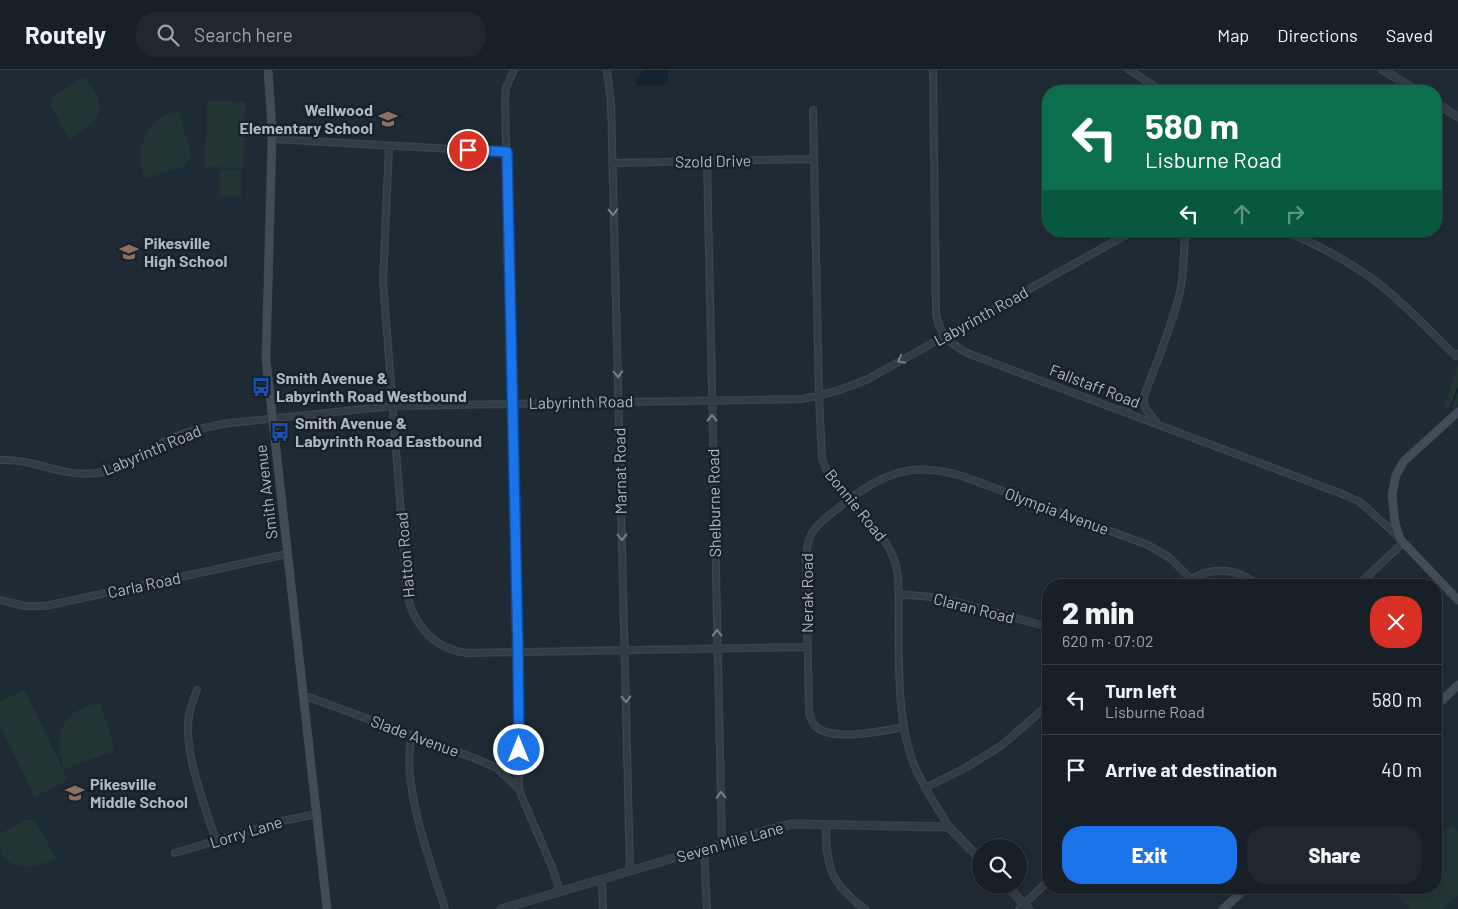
<!DOCTYPE html>
<meta charset="utf-8">
<style>
:root{--surface:#172027;--page:#20282f;--text:#f1f3f6;--muted:#9ea3a7;--line:#363e44;--accent:#1a73e8}
body{margin:0;font-family:Barlow,sans-serif;background:var(--page);color:var(--text);height:100vh;display:flex;flex-direction:column;font-size:19px;white-space:nowrap}
*{box-sizing:border-box;margin:0}
p{font-size:16px;color:var(--muted)}
.icon{flex:none;width:28px;height:28px;fill:none;stroke:currentColor;stroke-width:2;stroke-linecap:round;stroke-linejoin:round}
.map{position:relative;flex:1;overflow:hidden}
.sheet{position:absolute;left:1042px;top:509px;width:400px;height:315px;display:flex;flex-direction:column;background:var(--surface);border-radius:20px;box-shadow:0 2px 8px #0003,0 0 0 1px var(--line)}
.sheet>*{flex:none}
.guide{position:absolute;left:1042px;top:15px;width:400px;height:152px;border-radius:20px;box-shadow:0 2px 8px #0003,0 0 0 1px var(--line);background:#0b6e4f;color:#fff;overflow:hidden}
.controls{position:absolute;left:972px;top:769px;display:grid;gap:10px}
.controls a{display:grid;place-items:center;width:55px;height:55px;border-radius:50%;background:var(--surface);box-shadow:0 2px 8px #0003,0 0 0 1px var(--line);font-size:25px}
.pin{position:absolute;display:grid;place-items:center;width:42px;height:42px;color:#fff;margin:-21px;border:2px solid #fff;border-radius:50%;box-shadow:0 1px 5px #0007}
.me{position:absolute;width:55px;margin:-28px;rotate:0deg;stroke-linejoin:round;filter:drop-shadow(0 0 4px #0008)}
.turn{display:flex;align-items:center;gap:18px;height:105px;padding:0 20px;font-size:22px}
.turn .icon{width:65px;height:65px;stroke-width:2.5}
.turn b{display:block;font-size:35px;line-height:42px}
.lanes{display:flex;align-items:center;height:48px;padding:0 20px;background:#0003;justify-content:center;gap:25px;direction:ltr}
.lanes .off{opacity:.35}
.round{display:grid;place-items:center;flex:none;width:52px;height:52px;border-radius:20px;background:var(--page)}
.summary{display:flex;align-items:center;justify-content:space-between;height:85px;padding:0 20px}
h1{font-size:30px;font-weight:800;line-height:38px}
.button{display:flex;gap:10px;margin-top:auto;padding:10px 20px}
.button a{flex:1;height:58px;border-radius:20px;background:var(--accent);color:#fff;font-size:20px;font-weight:800;line-height:58px;text-align:center}
.button a+a{background:var(--page);color:var(--text)}
ul{padding:0;list-style:none}
li{display:flex;align-items:center;gap:15px;height:70px;padding:0 20px;border-top:1px solid var(--line)}
li div{flex:1}
li b{display:block;font-size:19px}
li em{font-style:normal}
header{display:flex;align-items:center;gap:30px;box-sizing:border-box;height:70px;padding:0 25px;background:var(--surface);border-bottom:1px solid var(--line)}
header strong{font-size:24px}
nav{display:flex;gap:28px;margin-inline-start:auto;font-size:18px}
.search{width:350px;height:45px;background:var(--page);display:flex;align-items:center;gap:12px;box-sizing:border-box;padding:0 18px;border-radius:20px;color:var(--muted);font-size:19px}
.map>svg:first-child{display:block}
.green{fill:#213535}
.water{fill:#142330}
.lines{fill:none;stroke-linecap:round;stroke-linejoin:round}
.stream{stroke:#142330;stroke-width:2}
.minor-casing{stroke:#3c454e;stroke-width:8}
.tertiary-casing{stroke:#3c454e;stroke-width:9}
.secondary-casing{stroke:#3c454e;stroke-width:9}
.minor{stroke:#323c45;stroke-width:5.5}
.tertiary{stroke:#323c45;stroke-width:7}
.secondary{stroke:#414c57;stroke-width:8}
.oneway{stroke:#75808a}
.route-casing{stroke:#114b97;stroke-width:12}
.route{stroke:#1a73e8;stroke-width:9}
.labels{text-anchor:middle;stroke-width:5;stroke-linejoin:round;paint-order:stroke}
.poi-label{font-size:16px;font-weight:bold;fill:#acb7c2;stroke:#182129;text-anchor:start}
.street-label{font-size:16px;fill:#acb7c2;stroke:#182129}
</style>
<header>
<strong>Routely</strong>
<div class="search"><svg class="icon" aria-label="search" viewBox="0 0 24 24"><circle cx="10" cy="10" r="6"/><path d="M15 15l6 6"/></svg>Search here</div>
<nav><a>Map</a><a>Directions</a><a>Saved</a></nav>
</header>
<div class="map">
<svg width="1458" height="839" viewBox="0 0 1458 839">
<rect width="100%" height="100%" fill="#1f2b34"/>
<path class="green" d="M84,7C111,36 100,53 69,69L50,34L53,26Z
M207,31L245,32L243,98L205,97Z
M179,41L191,86L185,96L144,109C136,77 143,48 179,41Z
M220,100H241V127L219,126Z
M1458,294V333L1452,339L1444,337Z
M25,620L68,710L35,727L0,656V631Z
M100,633L114,675L112,682L64,699C53,664 61,640 100,633Z
M24,750H35L56,788C41,797 13,803 1,784C0,779 0,770 0,764Z
M1451,755L1458,761V825L1443,839H1410L1389,818H1436V772L1442,762Z"/>
<path class="water" d="M645,0H668V13L665,15L637,16L634,10Z"/>
<g class="lines">
<path class="stream" d="M1450,339L1458,319"/>
<g class="minor-casing">
<path id="minor" d="M514,0L506,18L505,29L518,583L519,720L552,797L560,822
M607,0L611,32L630,801
M933,0L936,242C938,263 949,273 967,283L1345,425L1360,432L1399,467
M1129,0L1162,21
M813,40L819,326L822,388C835,436 893,454 898,507C901,565 893,634 912,690C921,714 936,735 949,757
M272,69L507,82
M389,76L383,211L407,522C412,554 435,580 468,583L807,577
M707,91L722,774
M612,93L814,89
M1285,161C1318,175 1349,191 1378,213C1406,235 1431,262 1456,286L1458,284
M1143,329L1146,339L1156,352
M1120,340L1134,335L1143,329C1155,296 1169,264 1178,230C1184,208 1184,185 1185,161
M0,390C35,388 66,410 102,402C128,396 149,378 174,367C192,360 210,356 229,353L393,336L802,329C825,325 846,319 868,309L1133,161
M1183,515C1205,497 1235,495 1257,515
M1358,515L1403,473
M899,524L942,528L1049,557
M0,530L25,536H45L287,484
M197,620C194,629 190,637 189,646C183,682 205,736 216,771
M303,625L474,688L497,698L519,719
M904,657C883,661 832,672 815,656C812,652 810,647 809,642L806,489C807,480 807,471 812,463C818,453 828,446 837,439C859,421 883,404 912,400C929,398 945,401 962,406L1148,475L1170,488L1191,509
M412,666C400,714 431,792 445,839
M925,718L965,698L1001,676L1049,634
M826,755C826,797 830,813 865,839
M704,779L707,839
M175,783L282,751L317,744
M602,810L603,839
M1019,839L1049,810"/>
</g>
<g class="tertiary-casing">
<path id="tertiary" d="M1383,0L1417,21
M1436,33L1458,47
M1006,815L1029,839
M501,839L779,757L794,754L949,757L981,790"/>
</g>
<g class="secondary-casing">
<path id="secondary" d="M268,0L271,43L272,69L266,289L327,839
M1458,342L1404,391L1396,405L1392,425L1395,453L1400,469L1458,530
M1436,636L1458,615
M1223,839L1246,818"/>
</g>
<use href="#minor" class="minor"/>
<use href="#tertiary" class="tertiary"/>
<use href="#secondary" class="secondary"/>
</g>
<defs><path id="oneway-chevron" d="M-2-3.5L2.5 0L-2 3.5" fill="none" stroke-width="1.6" stroke-linecap="round" stroke-linejoin="round" transform="scale(1.25)"/></defs>
<g class="oneway">
<use href="#oneway-chevron" transform="translate(613 142) rotate(88)"/>
<use href="#oneway-chevron" transform="translate(901 290) rotate(151)"/>
<use href="#oneway-chevron" transform="translate(618 304) rotate(88)"/>
<use href="#oneway-chevron" transform="translate(712 348) rotate(-91)"/>
<use href="#oneway-chevron" transform="translate(622 467) rotate(89)"/>
<use href="#oneway-chevron" transform="translate(717 563) rotate(-91)"/>
<use href="#oneway-chevron" transform="translate(626 629) rotate(89)"/>
<use href="#oneway-chevron" transform="translate(721 725) rotate(-92)"/>
</g>
<g class="lines">
<g class="route-casing">
<path id="route" d="M468,80L507,82L518,583L519,680"/>
</g>
<use href="#route" class="route"/>
</g>
<defs>
<g id="school-bare" transform="scale(1.5)"><path d="M0-5L7-2L0 1L-7-2ZM-4 1L0 2.5L4 1V4Q0 6-4 4Z" fill="#8d6e63" stroke="#182129" stroke-width="2.5" paint-order="stroke"/></g>
<g id="bus-bare" transform="scale(1.5)"><path d="M-5-6H5V4H4V6H2V4H-2V6H-4V4H-5ZM-3.5-4V0h7V-4ZM-3.5 1.2v1.5H-2V1.2ZM2 1.2v1.5H3.5V1.2Z" fill="#1a4fb4" stroke="#182129" stroke-width="2.5" paint-order="stroke"/></g>
</defs>
<g fill-rule="evenodd">
<use href="#school-bare" x="388" y="49"/>
<use href="#school-bare" x="129" y="182"/>
<use href="#bus-bare" x="261" y="317"/>
<use href="#bus-bare" x="280" y="362"/>
<use href="#school-bare" x="75" y="723"/>
</g>
<g class="labels">
<g class="poi-label">
<text x="373" y="46" text-anchor="end">Wellwood<tspan x="373" dy="18">Elementary School</tspan></text>
<text x="144" y="179">Pikesville<tspan x="144" dy="18">High School</tspan></text>
<text x="276" y="314">Smith Avenue &amp;<tspan x="276" dy="18">Labyrinth Road Westbound</tspan></text>
<text x="295" y="359">Smith Avenue &amp;<tspan x="295" dy="18">Labyrinth Road Eastbound</tspan></text>
<text x="90" y="720">Pikesville<tspan x="90" dy="18">Middle School</tspan></text>
</g>
<g class="street-label">
<text transform="translate(713 91) rotate(-1)" y="6">Szold Drive</text>
<text transform="translate(981 246) rotate(-29)" y="6">Labyrinth Road</text>
<text transform="translate(1095 316) rotate(21)" y="6">Fallstaff Road</text>
<text transform="translate(581 332) rotate(-1)" y="6">Labyrinth Road</text>
<text transform="translate(152 380) rotate(-23)" y="6">Labyrinth Road</text>
<text transform="translate(620 401) rotate(-91)" y="6">Marnat Road</text>
<text transform="translate(266 422) rotate(-97)" y="6">Smith Avenue</text>
<text transform="translate(714 433) rotate(-91)" y="6">Shelburne Road</text>
<text transform="translate(856 435) rotate(51)" y="6">Bonnie Road</text>
<text transform="translate(1057 441) rotate(20)" y="6">Olympia Avenue</text>
<text transform="translate(405 485) rotate(-95)" y="6">Hatton Road</text>
<text transform="translate(144 515) rotate(-12)" y="6">Carla Road</text>
<text transform="translate(807 523) rotate(-90)" y="6">Nerak Road</text>
<text transform="translate(974 538) rotate(14)" y="6">Claran Road</text>
<text transform="translate(415 666) rotate(20)" y="6">Slade Avenue</text>
<text transform="translate(246 762) rotate(-17)" y="6">Lorry Lane</text>
<text transform="translate(730 772) rotate(-16)" y="6">Seven Mile Lane</text>
</g>
</g>
</svg>
<div class="controls">
<a><svg class="icon" aria-label="search" viewBox="0 0 24 24"><circle cx="10" cy="10" r="6"/><path d="M15 15l6 6"/></svg></a>
</div>
<div class="pin" style="left:468px;top:80px;background:#d93025"><svg class="icon" aria-label="arrive" viewBox="0 0 24 24"><path d="M6 21V4h12l-3 4 3 4H6"/></svg></div>
<svg class="me" style="left:519px;top:680px" viewBox="-20 -20 40 40"><circle r="17" fill="#1a73e8" stroke="#fff" stroke-width="3"/><path d="M0-11L8 9 0 5-8 9z" fill="#fff"/></svg>
<div class="guide">
<div class="turn"><svg class="icon" aria-label="left" viewBox="0 0 24 24"><path d="M17 20v-9H6M10 6l-5 5 5 5"/></svg><div><b>580 m</b>Lisburne Road</div></div>
<div class="lanes"><svg class="icon" aria-label="left" viewBox="0 0 24 24"><path d="M17 20v-9H6M10 6l-5 5 5 5"/></svg><svg class="icon off" aria-label="ahead" viewBox="0 0 24 24"><path d="M12 20V5M6 11l6-6 6 6"/></svg><svg class="icon off" aria-label="right" viewBox="0 0 24 24"><path d="M7 20v-9h11M14 6l5 5-5 5"/></svg></div>
</div>
<section class="sheet">
<div class="summary"><div><h1>2 min</h1><p>620 m · 07:02</p></div><a class="round" style="background:#d93025;color:#fff"><svg class="icon" aria-label="close" viewBox="0 0 24 24"><path d="M6 6l12 12M18 6L6 18"/></svg></a></div>
<ul>
<li><svg class="icon" aria-label="left" viewBox="0 0 24 24"><path d="M17 20v-9H6M10 6l-5 5 5 5"/></svg><div><b>Turn left</b><p>Lisburne Road</p></div><em>580 m</em></li>
<li><svg class="icon" aria-label="arrive" viewBox="0 0 24 24"><path d="M6 21V4h12l-3 4 3 4H6"/></svg><div><b>Arrive at destination</b></div><em>40 m</em></li>
</ul>
<div class="button"><a>Exit</a><a>Share</a></div>
</section>
</div>
